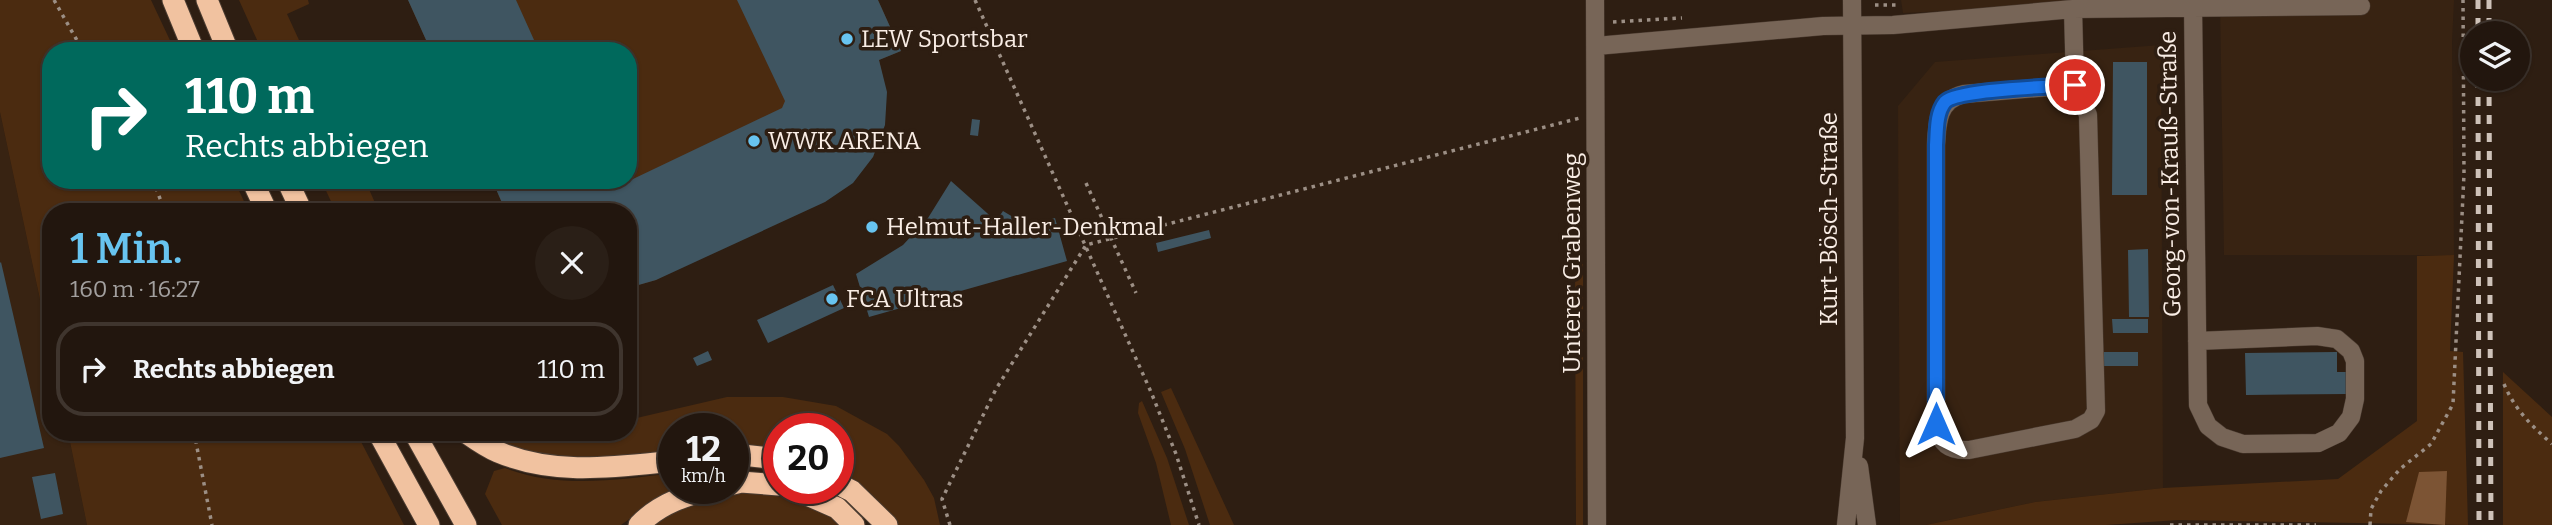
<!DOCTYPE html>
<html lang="de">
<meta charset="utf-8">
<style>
:root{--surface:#22160e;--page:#2a1f17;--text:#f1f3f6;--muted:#a29f9e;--line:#3f352e;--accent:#68c4f0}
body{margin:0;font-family:Bitter,serif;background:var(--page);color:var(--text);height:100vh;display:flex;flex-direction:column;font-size:26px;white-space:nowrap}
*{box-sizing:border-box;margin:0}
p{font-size:23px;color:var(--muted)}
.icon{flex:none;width:38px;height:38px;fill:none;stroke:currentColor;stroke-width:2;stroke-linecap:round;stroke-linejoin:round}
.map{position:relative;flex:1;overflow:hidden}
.sheet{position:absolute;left:42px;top:203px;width:595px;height:238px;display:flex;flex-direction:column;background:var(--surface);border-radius:28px;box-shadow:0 2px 5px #0004,0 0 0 2px var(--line)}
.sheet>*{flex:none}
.hud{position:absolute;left:42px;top:42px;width:595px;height:147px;border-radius:28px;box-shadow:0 2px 5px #0004,0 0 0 2px var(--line);background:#00695c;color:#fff;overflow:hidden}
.tools{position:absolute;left:2460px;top:21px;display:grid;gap:14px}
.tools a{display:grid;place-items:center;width:70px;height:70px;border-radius:50%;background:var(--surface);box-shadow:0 2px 5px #0004,0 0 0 2px var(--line);font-size:35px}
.speed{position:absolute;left:658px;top:413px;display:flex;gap:14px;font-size:35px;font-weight:700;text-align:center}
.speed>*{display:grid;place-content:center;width:91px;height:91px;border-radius:50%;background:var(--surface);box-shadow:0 2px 5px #0004,0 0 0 2px var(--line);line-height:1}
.speed small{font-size:18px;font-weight:400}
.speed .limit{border:10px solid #d22;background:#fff;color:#111}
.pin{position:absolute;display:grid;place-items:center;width:60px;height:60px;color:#fff;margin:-30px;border:4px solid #fff;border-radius:50%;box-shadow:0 2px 7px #0007}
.me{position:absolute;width:77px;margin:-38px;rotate:0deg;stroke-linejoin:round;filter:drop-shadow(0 0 5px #0008)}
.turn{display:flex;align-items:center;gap:24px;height:147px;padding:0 28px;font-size:32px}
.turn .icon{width:91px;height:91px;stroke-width:2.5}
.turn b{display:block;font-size:49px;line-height:60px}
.round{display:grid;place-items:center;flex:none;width:74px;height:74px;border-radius:37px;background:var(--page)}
.headline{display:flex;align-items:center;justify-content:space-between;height:119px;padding:0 28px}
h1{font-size:42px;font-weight:600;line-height:52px;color:var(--accent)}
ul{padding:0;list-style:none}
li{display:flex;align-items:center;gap:21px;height:94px;margin:0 14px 10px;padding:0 14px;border:4px solid var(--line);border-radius:28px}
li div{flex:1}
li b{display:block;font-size:26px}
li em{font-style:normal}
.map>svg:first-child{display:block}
.built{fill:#382312}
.green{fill:#4b2b10}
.water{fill:#7c5434}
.building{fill:#3f5561}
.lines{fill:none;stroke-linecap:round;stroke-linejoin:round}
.minor-casing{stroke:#4a3b30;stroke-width:19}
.highway-casing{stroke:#4a3b30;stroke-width:23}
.path{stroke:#9c8f85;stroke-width:3.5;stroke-dasharray:3.5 5;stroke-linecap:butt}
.minor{stroke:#776557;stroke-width:18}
.highway{stroke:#f1c2a0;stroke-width:21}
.rail{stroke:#cec2b9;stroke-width:5;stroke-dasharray:9 9;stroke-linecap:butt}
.route-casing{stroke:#114b97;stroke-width:18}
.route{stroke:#1a73e8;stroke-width:12}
.poi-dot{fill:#68c4f0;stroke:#2e1e12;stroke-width:2.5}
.labels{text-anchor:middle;stroke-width:7;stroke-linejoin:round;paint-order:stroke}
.poi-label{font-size:24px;fill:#f9ede5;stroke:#2e1e12;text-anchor:start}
.street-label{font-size:24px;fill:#f9ede5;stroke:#2e1e12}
</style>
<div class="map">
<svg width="2552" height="525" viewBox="0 0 2552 525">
<rect width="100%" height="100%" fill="#2e1e12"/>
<path class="built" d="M1901,0H2187L1903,13Z
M2220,0H2454L2452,42L2454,255H2224Z
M2161,45L2163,488L2035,502L1926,525H1900L1898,106L1935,62Z
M0,112L51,351V432H68L87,525H0Z"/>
<path class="green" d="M0,0H151L175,51H51V180H234L249,212H51V351L0,112Z
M239,0H308L309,4L287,14L304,51H262Z
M408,0H878L901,51L879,60C889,101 888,117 873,157L656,280L628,288V212H506L492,180H628V51H431Z
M321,180H365L379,212H336Z
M2454,255L2450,351L2463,352L2468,525L2178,520L2106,525H1926L2035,502L2163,488L2338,479L2417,421V256Z
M1575,257L1583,259V525H1576Z
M2503,372L2552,417V525H2503Z
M1171,388L1234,525H1210L1185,449L1161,392Z
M727,397H783L836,406L887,434L899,446L924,480L934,498L940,525H887L838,484V429H779V459L733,454V429H674V461L551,467L465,432H628V420Z
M1142,401L1167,458L1189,525H1171L1156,463L1138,413L1139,403Z
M68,432H356L404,525H87Z
M505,468C559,489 617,480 674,473V488H680L664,494L621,525H502L485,494L494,471Z
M742,492C777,495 815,500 840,525H651L687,504Z"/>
<path class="water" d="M2447,471L2445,525L2406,522L2419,472Z"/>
<path class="building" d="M408,0H516L539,51H431Z
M737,0H878L901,51L879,60L887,92L885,125L873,157L853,183L825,202L656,280L628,288V212H506L492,180H600L606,188L612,189L782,108L785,101Z
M2113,62H2147V195H2112Z
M972,119L980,120L978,136L970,135Z
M951,181L996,221L1003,211L1028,226L1055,218L1067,261L869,317L856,274L903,245L928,218Z
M1209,230L1211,238L1158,252L1156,243Z
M2148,249L2149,317H2129L2128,250Z
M1,262L44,448L0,458V263Z
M833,285L844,308L768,343L757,320Z
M2112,319H2148V333H2113Z
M708,351L712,360L697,366L693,358Z
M2103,352H2138V366H2103Z
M2337,352V372H2346V394L2246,395L2245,353Z
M55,473L63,514L41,519L32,477Z"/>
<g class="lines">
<g class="minor-casing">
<path id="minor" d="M1595,0L1597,525
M2193,6L2198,405L2208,426L2222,437L2243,444L2318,443L2339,433L2351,417L2355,399V361L2351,351L2337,339L2317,336L2197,341
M2073,9L2075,85
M1596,46L1823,26L1893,25L2073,9L2361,6
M2075,85L2088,115L2096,411L2091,420L2075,429L1969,450C1949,451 1940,444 1936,424V145C1937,122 1938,100 1964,94Z
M1859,466L1867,525
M1846,525L1855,438L1852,0"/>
</g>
<g class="highway-casing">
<path id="highway" d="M173,0L194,51
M207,0L228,51
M252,180L267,212
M287,180L302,212
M378,432L429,525
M414,432L466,525
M465,432C475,439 486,447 498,452C555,476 614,467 674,461
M733,454L779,459
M733,484L741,482L779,485
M838,484L852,491L887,525
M791,488L837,508L854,525
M639,525C660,503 687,495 715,488"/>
</g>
<path class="path" d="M54,0L83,51
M975,0L1151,392L1176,454L1199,525
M1875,5H1899
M1613,22L1682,18
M153,180L165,212
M1086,183L1136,293
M2504,384C2515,410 2531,425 2552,444
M194,432L212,525
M950,525L942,499L996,389L1086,245L1580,118
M2170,525H2316
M2370,525L2371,509L2381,491L2400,469L2431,444L2453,404L2464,174L2463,0"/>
<use href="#minor" class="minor"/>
<use href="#highway" class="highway"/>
<path class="rail" d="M2478,0V33
M2489,0V33
M2478,79L2479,525
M2489,79L2491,525"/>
</g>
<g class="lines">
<g class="route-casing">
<path id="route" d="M1936,424V145C1937,131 1936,113 1945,102C1958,89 2052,87 2075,85"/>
</g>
<use href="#route" class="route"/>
</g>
<g class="poi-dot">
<circle cx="847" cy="39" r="7"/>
<circle cx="754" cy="141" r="7"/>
<circle cx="872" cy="227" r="7"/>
<circle cx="832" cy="299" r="7"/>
</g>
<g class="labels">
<g class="poi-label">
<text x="861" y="47">LEW Sportsbar</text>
<text x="768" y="149">WWK ARENA</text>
<text x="886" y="235">Helmut-Haller-Denkmal</text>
<text x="846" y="307">FCA Ultras</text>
</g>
<g class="street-label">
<text transform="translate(2170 174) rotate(-91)" y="8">Georg-von-Krauß-Straße</text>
<text transform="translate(1829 219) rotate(-90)" y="8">Kurt-Bösch-Straße</text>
<text transform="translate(1572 263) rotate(-90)" y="8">Unterer Grabenweg</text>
</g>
</g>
</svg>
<div class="tools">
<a><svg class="icon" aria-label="layers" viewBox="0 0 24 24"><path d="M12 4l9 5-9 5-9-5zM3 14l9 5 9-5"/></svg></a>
</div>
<div class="speed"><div>12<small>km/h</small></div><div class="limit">20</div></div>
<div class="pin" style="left:2075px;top:85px;background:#d93025"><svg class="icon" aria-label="arrive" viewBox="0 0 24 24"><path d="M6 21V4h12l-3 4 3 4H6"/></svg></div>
<svg class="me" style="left:1936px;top:424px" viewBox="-20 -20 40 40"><path d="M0-17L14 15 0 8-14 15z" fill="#1a73e8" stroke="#fff" stroke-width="4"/></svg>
<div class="hud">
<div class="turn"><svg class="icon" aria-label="right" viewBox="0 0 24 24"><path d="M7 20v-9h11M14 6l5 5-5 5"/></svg><div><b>110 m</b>Rechts abbiegen</div></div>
</div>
<section class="sheet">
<div class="headline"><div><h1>1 Min.</h1><p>160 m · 16:27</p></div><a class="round"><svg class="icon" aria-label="close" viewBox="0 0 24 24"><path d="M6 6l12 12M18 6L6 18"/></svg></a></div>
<ul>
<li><svg class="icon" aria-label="right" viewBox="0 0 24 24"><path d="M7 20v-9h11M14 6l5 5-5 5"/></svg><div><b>Rechts abbiegen</b></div><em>110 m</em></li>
</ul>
</section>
</div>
